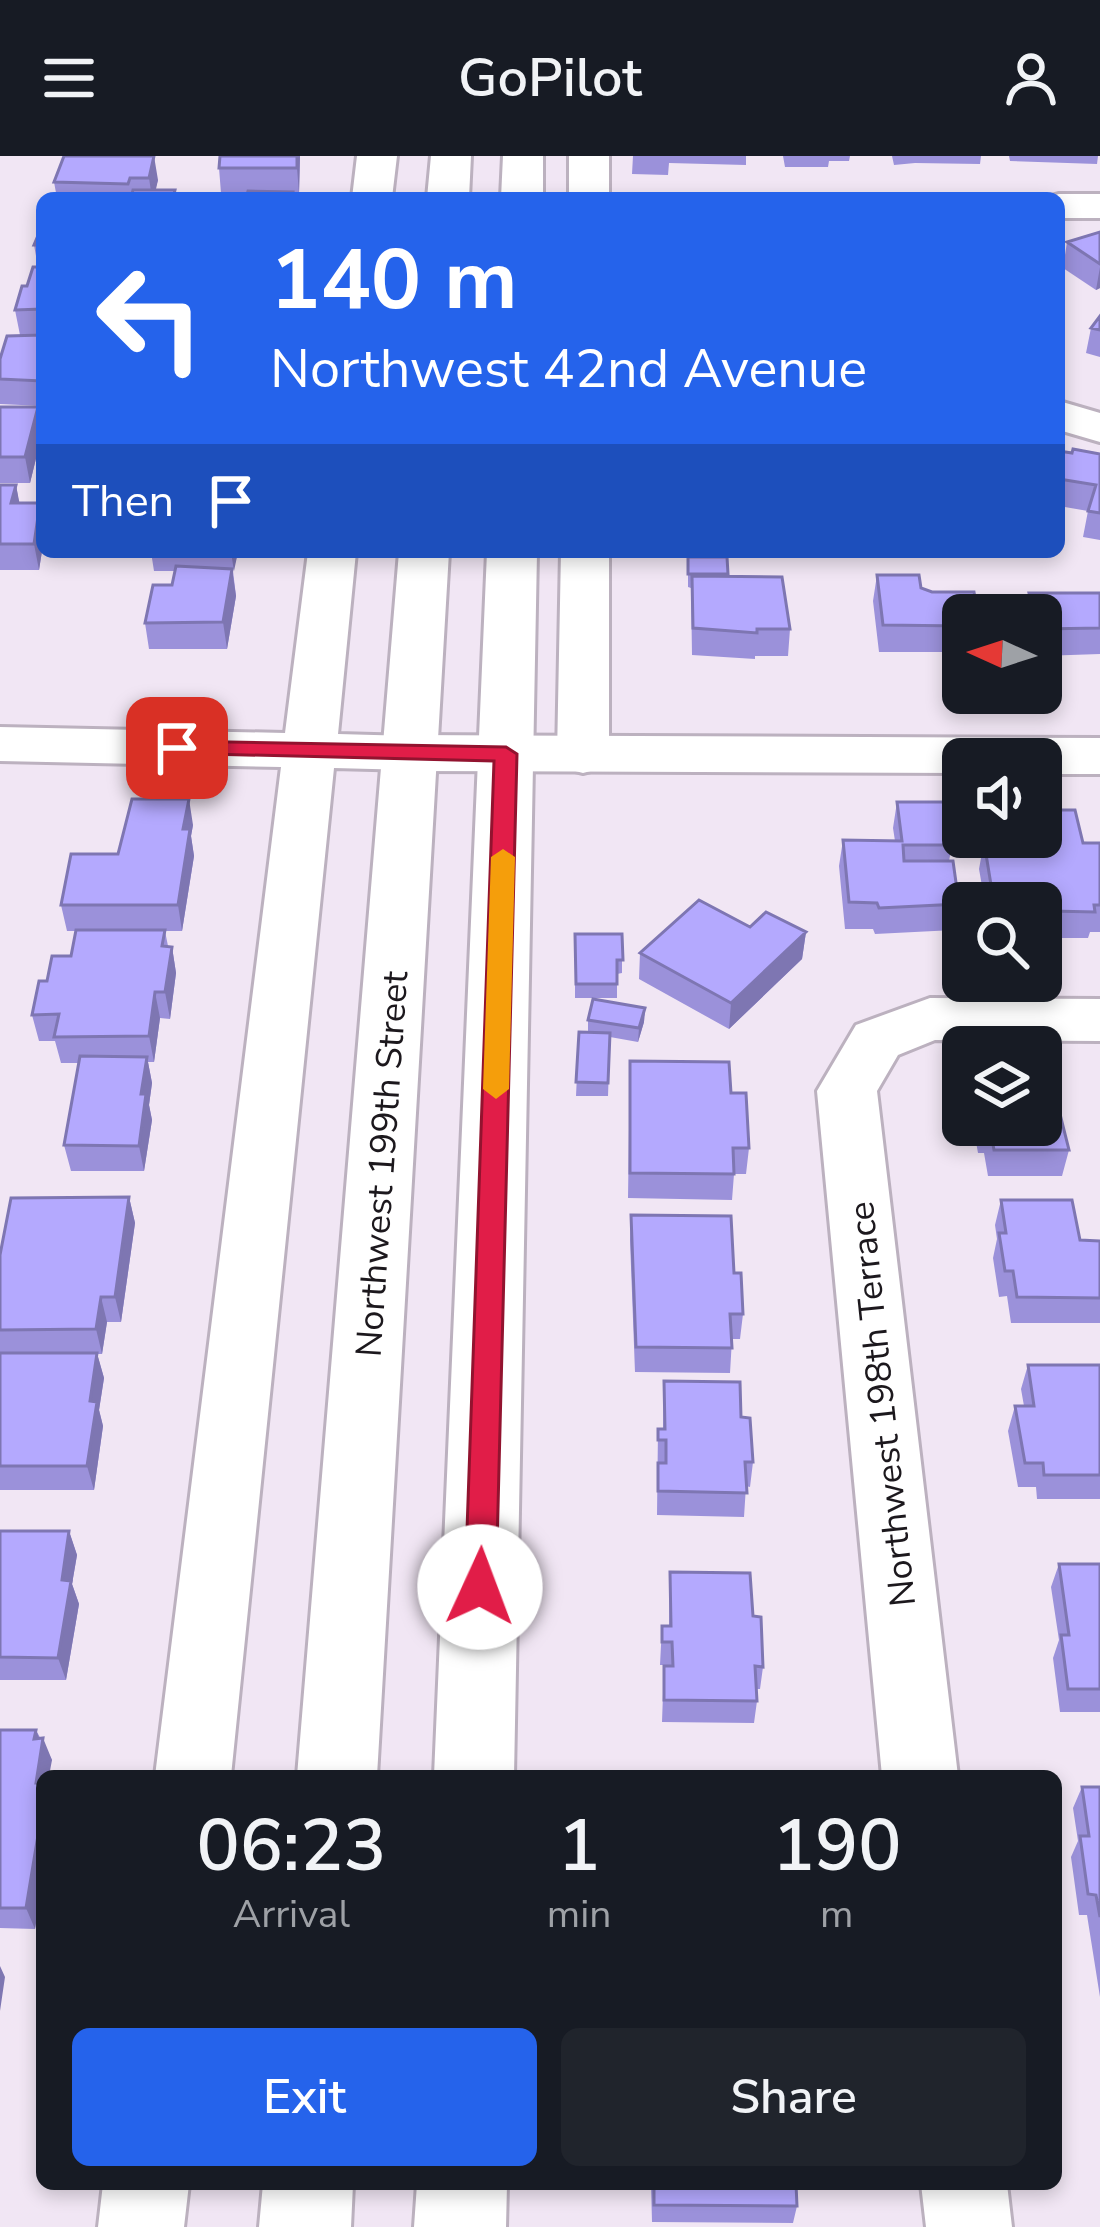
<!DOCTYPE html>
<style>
:root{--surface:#171b24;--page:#20242c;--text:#f1f3f6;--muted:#9ea1a6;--accent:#2563eb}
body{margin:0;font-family:"Nunito Sans",sans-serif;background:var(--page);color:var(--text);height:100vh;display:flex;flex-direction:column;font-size:45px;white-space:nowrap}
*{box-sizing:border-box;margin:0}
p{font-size:39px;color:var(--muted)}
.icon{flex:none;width:66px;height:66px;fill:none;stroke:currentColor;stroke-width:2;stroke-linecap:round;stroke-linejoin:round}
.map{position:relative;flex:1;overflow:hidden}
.drawer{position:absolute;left:36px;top:1614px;width:1026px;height:420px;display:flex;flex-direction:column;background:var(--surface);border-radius:18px;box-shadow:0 6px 18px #0003}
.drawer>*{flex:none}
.top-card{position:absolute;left:36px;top:36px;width:1029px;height:366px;border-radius:18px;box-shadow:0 6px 18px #0003;background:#2563eb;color:#fff;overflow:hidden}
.needle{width:78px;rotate:273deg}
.fabs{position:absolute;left:942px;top:438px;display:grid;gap:24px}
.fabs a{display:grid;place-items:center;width:120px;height:120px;border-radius:18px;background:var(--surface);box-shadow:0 6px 18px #0003;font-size:60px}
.pin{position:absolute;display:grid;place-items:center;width:102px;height:102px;color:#fff;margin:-51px;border-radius:24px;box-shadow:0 6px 18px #0006}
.me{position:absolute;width:132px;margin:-66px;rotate:2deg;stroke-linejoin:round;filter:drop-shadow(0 0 9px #0008)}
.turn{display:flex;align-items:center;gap:42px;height:252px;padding:0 36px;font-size:54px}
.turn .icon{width:156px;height:156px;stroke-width:2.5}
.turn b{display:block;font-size:84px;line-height:102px}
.then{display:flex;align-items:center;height:114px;padding:0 36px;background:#0003;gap:24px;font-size:45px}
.eta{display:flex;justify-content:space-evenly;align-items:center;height:204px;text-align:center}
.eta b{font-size:72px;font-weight:600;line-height:84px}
.action{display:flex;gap:24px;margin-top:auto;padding:24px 36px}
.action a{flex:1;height:138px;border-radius:18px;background:var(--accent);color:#fff;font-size:48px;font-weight:600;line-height:138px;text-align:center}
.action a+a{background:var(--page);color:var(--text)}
header{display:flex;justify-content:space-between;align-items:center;height:156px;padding:0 36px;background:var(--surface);font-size:54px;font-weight:600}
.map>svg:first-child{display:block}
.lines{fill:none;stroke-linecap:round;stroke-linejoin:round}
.street-casing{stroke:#bcb1bf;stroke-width:6}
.secondary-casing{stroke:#bcb1bf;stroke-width:6}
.primary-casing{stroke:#bcb1bf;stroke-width:6}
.street{fill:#fff;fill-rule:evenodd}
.secondary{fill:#fff;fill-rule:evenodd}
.primary{fill:#fff;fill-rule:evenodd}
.wall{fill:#9b91da}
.shaded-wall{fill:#7e76b2}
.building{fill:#b4a9fe;stroke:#7e76b2;stroke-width:3}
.route{fill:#e11d48;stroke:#92132f;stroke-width:3}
.slow{fill:#f59e0b}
.labels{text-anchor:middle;stroke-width:9;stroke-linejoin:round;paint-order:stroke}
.street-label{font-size:36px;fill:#1c181d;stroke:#fff}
</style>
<header><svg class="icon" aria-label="menu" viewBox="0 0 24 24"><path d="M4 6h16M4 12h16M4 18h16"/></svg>GoPilot<svg class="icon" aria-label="person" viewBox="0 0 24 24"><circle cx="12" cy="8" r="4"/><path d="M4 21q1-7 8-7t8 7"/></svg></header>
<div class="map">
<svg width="1100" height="2071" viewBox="0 0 1100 2071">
<rect width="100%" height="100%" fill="#f1e6f4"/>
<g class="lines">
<g class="street-casing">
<path id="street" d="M357,0H397L392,42H352Z
M569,0H609V42H569Z
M1059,38H1100V62H1059V42H1044Z
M1059,245L1100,257V286L1059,274Z
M308,396H356L338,578L410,580L429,585L436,597L429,609L410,614L334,612L231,1620H155L281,611L0,605V571L285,577Z
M561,396H609V600L602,612L583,617L564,612L557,600Z
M930,842L1100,843V885L935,884L898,899L877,935L958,1620H882L817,935L856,869Z
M103,2028H189L184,2071H98Z
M921,2028H1007L1012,2071H926Z"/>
</g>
<g class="secondary-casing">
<path id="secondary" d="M410,579L1100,582V618H1041V603H963V617L410,615L390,610L382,597L390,584Z"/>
</g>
<g class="primary-casing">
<path id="primary" d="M431,0H471L469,42H427Z
M503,0H543V42H501Z
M399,396H449L377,1620H297Z
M487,396H537L514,1620H434Z
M263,2028H353L351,2071H259Z
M417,2028H507L506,2071H414Z"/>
</g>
<use href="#street" class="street"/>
<use href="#secondary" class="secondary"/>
<use href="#primary" class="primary"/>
</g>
<path class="wall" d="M64,0L158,24L155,34H175L176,42H57L54,26Z
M220,0H300L299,37H293L294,42L247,37H221L219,12Z
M633,0H746V9L669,7L668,19L632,18Z
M783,0H850L849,5H829L828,11H785Z
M892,0H981L980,8L915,7L894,9Z
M1009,0H1098L1097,8L1010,5Z
M42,70V250L0,248V203L20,179L15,154L38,111L34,89Z
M1100,76V132L1096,134L1063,112L1067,86Z
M1100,160V201L1086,197L1091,172Z
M0,251H38L42,278L30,327H0Z
M1059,295L1100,298V384L1083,381L1088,355L1059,350Z
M0,329H16L19,347H40L42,358V395L39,414H0Z
M151,396H238L233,415L236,440L227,493H149L145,467L172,429L175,415H154Z
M688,401H727L728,420L790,473L788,500H755V503L692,499L691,432L688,431Z
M877,419L921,432L963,459V496H879L873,445Z
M1029,437H1100V498L1041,500V459H1025Z
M897,646L952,689L949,705L959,748L954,774L875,778L873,773H845L839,710L843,684L895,685L893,672Z
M193,669L191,680L194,700L182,775H165L168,790L172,791L176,817L170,863L160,862L154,906H148L152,927L149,949L152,964L144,1015H71L64,989L79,907H61L55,885H39L32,859L47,825L71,800L76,775H67L61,749L118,698Z
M1023,681L1100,687V776H1090L1088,782H1045V775H1041V747H985L979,713L984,686H1024Z
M750,771L806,776L802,803L729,873L639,823L640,797Z
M575,778H622V817L617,818V842H575Z
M645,852L644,866L638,886L610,881L608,940H576L579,876H588V864Z
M630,905L731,937L749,992L746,1018H734L732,1044L628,1042Z
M973,969H1041L1069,994L1062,1020H988L984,997H978Z
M129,1041L135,1067L121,1166H107L102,1198H97L104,1222L99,1254L103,1270L94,1334H0V1099Z
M1001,1044L1080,1084L1100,1085V1167H1011L1007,1140L999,1141L993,1102L997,1083L995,1069Z
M631,1059L734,1117L743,1158L740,1183H732L730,1217L635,1216L630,1084Z
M1028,1209H1100V1343H1037L1036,1331H1018L1008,1275L1015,1250H1024L1021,1233Z
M664,1225L741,1261L753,1306L750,1331L746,1330L744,1361L657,1359L658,1273H663Z
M0,1375H69L77,1399L72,1428L79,1448L66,1524H0Z
M1059,1408H1100V1556H1060L1053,1502L1059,1484L1051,1431Z
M670,1416L753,1460L763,1511L760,1533H756L757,1545L754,1567L662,1566L664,1510L670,1509H660L662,1470H669Z
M0,1574H36L52,1604L42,1620V1729L35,1773L0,1772Z
M1082,1631H1100V1841L1087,1759H1079L1071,1701L1078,1685L1073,1652Z
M651,2028H796L797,2050L793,2067L652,2066Z"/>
<path class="shaded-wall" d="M154,0L158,24L154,42H152L149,22Z
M297,0H300L299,37L297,12Z
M1100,111V132L1096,134Z
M38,251L42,278L30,327L25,301Z
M16,329L21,355L11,347Z
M40,347L42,358V395L39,414L34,388Z
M231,396H238L234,415Z
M232,413L236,440L227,493L223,466Z
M189,643L193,669L191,680L194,700L182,775L178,749L183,673Z
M806,776L802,803L729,873L731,847Z
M172,791L176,817L170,863L165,836Z
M155,836L160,862L154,906L149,880Z
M645,852L644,866L638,886L639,872Z
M147,901L152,927L149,949L152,964L144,1015L139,990L141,938Z
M129,1041L135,1067L121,1166L115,1141Z
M101,1141L107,1166L102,1198L96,1173Z
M97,1197L104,1222L99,1254L103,1270L94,1334L87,1310L90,1245Z
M69,1375L77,1399L72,1428L79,1448L66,1524L58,1502L62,1424Z
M36,1574L42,1589L43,1582L52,1604L49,1620H42V1641L36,1627L34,1583Z
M42,1655V1729L35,1773L26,1752Z
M0,1810L5,1821L0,1855Z"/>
<path class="building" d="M64,0H154L149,22H130L128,28L54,26Z
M220,0H297V12H219Z
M133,34H175L173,42H131Z
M248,35L293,36L292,42H246Z
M42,70V89H34Z
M1100,76V108L1067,86Z
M33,111H42V153L15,154L22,130H27Z
M1100,160V174L1091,172Z
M42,179V225L0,223V203L7,180Z
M0,251H38L25,301H0Z
M1073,293L1100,298V357L1088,355L1096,329L1059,323V295L1072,297Z
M0,329H16L11,347H40L34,388H0Z
M688,401H727L728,418H688Z
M176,410L232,413L223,466L145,467L153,429H172Z
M877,419H919L921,432L932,436H974L978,459H963V470L883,469Z
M692,420L782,421L790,473H757V477L693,472Z
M1029,437H1100V472L1041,473V459H1034Z
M132,643H189L183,673H190L178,749H61L71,698H118Z
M897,646H946L952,689H903L904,705H953L959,748L879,752L877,747L849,746L843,684L902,685Z
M1041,654H1075L1083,687H1100V749H1094L1095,756L1051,755V749H1041V747H994L984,686L1035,687L1034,681H1041Z
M699,744L750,771L766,756L806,776L731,847L640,797Z
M76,774H165L162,790L172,791L165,836H155L149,880L54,881L59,858L32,859L39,825H47L52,800H71Z
M575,778H622L623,804H617V828H576Z
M593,843L645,852L639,872L588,864Z
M579,876L610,877L608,927L576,926Z
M80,900L147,901L141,938H146L139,990L64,989Z
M630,905L729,906L731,937H746L749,992H733L734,1018L630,1017Z
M1041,906H1047L1069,994H994L990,972L983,971V969H1041Z
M129,1041L115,1141H101L96,1173L0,1174V1099L11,1042Z
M1001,1044H1072L1080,1084L1100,1085V1142L1017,1141L1013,1115H1005L999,1077H1006Z
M631,1059L731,1060L734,1117H741L743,1158H730L732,1192L636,1191Z
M0,1197H97L90,1245L97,1246L87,1310H0Z
M1028,1209H1100V1319H1044L1043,1307H1025L1015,1250H1034Z
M664,1225L740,1226L741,1261L750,1262L753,1306H745L747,1337L658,1335V1307H666V1284H658V1273H665Z
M0,1375H69L62,1424L71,1425L58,1502L0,1501Z
M1059,1408H1100V1533H1068L1061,1479H1069Z
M670,1416L750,1417L753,1460L761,1461L763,1511L755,1510L757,1545L664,1544V1510H673L672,1486H662V1470H671Z
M0,1574H36L34,1583L43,1582L36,1627H42V1655L26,1752H0Z
M1082,1631H1100V1761L1096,1739L1088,1738L1080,1680H1089Z
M654,2028H796L797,2050L654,2049Z"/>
<path class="route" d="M177,585L506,591L517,598L496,1431L491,1441L480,1445L469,1441L465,1431L494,605L169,597V587Z"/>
<path class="slow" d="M503,693L515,701L509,933L496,943L483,933L491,701Z"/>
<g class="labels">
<g class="street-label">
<text transform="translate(381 1008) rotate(-86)" y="13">Northwest 199th Street</text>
<text transform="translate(881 1248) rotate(-96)" y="13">Northwest 198th Terrace</text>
</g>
</g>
</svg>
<div class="fabs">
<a><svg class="needle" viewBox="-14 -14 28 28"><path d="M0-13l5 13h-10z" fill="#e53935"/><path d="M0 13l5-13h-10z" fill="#9ea1a6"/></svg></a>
<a><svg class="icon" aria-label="sound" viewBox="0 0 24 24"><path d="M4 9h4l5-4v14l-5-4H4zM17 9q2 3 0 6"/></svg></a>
<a><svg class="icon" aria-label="search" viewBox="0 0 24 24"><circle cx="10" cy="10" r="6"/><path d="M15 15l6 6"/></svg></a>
<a><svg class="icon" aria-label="layers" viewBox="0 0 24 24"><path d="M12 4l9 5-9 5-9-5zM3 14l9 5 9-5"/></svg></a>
</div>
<div class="pin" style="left:177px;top:592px;background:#d93025"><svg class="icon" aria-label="arrive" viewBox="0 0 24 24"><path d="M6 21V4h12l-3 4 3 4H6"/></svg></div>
<svg class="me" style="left:480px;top:1431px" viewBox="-20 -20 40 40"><circle r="19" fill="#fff"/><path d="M0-13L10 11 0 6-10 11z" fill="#e11d48"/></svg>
<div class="top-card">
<div class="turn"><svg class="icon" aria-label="left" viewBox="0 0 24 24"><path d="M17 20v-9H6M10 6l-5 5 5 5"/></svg><div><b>140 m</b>Northwest 42nd Avenue</div></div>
<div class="then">Then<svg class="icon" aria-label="arrive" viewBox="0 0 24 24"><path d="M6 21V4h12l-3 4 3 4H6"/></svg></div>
</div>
<section class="drawer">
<div class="eta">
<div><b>06:23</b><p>Arrival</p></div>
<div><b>1</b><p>min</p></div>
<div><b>190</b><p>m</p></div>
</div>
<div class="action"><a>Exit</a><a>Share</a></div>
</section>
</div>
